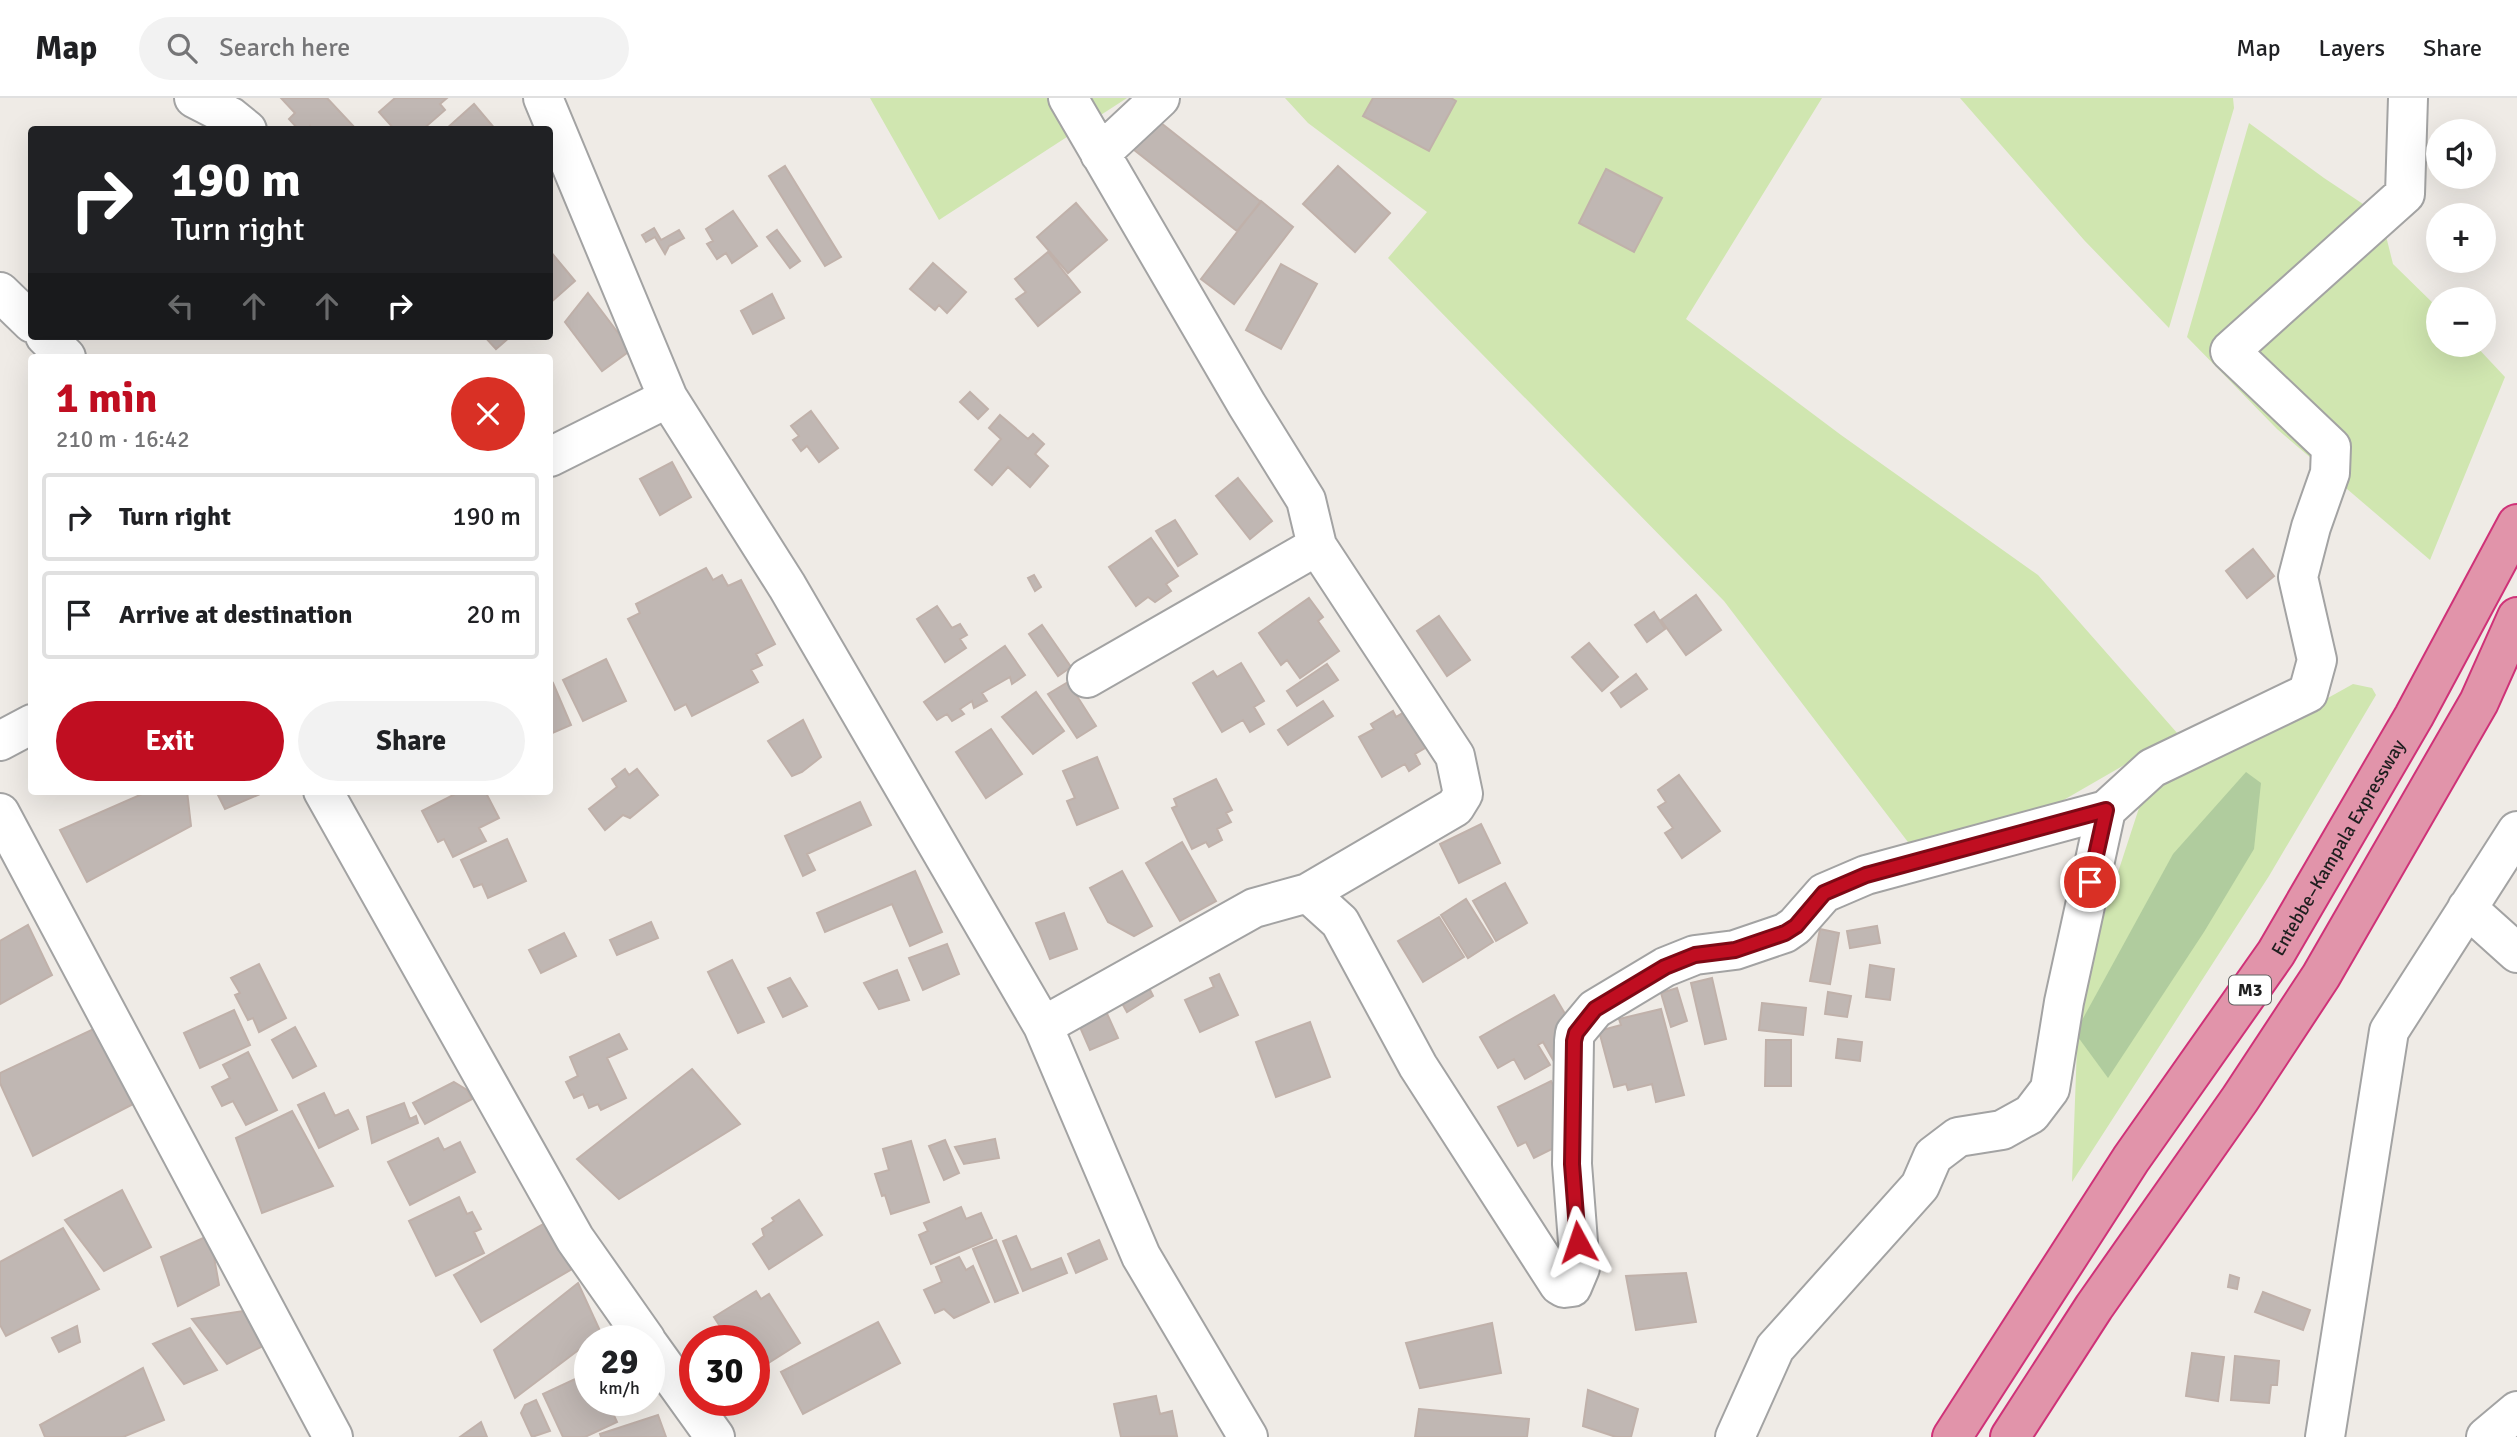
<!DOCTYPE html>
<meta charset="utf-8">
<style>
:root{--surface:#fff;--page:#f2f2f2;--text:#202124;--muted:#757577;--line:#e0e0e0;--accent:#c00e21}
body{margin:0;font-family:Signika,sans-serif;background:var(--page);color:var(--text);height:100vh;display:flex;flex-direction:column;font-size:26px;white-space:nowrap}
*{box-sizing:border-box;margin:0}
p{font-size:23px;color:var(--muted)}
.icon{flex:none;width:38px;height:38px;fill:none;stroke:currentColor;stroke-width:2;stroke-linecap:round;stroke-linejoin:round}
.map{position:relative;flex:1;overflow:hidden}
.side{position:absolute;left:28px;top:256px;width:525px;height:441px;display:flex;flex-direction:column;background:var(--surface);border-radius:7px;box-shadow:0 7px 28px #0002}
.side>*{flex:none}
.top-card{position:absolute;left:28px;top:28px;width:525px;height:214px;border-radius:7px;box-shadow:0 7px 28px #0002;background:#202124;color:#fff;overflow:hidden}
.controls{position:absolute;left:2426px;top:21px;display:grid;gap:14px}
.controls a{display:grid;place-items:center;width:70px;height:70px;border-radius:50%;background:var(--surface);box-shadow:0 7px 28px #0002;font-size:35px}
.speed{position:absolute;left:574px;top:1227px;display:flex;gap:14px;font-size:35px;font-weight:700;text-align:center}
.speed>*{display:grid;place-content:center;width:91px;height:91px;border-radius:50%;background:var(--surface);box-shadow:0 7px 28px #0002;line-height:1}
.speed small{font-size:18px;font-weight:400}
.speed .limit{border:10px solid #d22;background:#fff;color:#111}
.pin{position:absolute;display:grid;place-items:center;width:60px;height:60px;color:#fff;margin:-30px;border:4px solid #fff;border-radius:50%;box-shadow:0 2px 7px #0007}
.me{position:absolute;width:77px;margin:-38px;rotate:355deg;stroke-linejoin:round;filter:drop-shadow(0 0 5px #0008)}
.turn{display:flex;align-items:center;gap:24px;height:147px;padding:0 28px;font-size:32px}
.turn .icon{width:91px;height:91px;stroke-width:2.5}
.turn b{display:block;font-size:49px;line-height:60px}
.lanes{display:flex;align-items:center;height:66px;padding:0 28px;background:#0003;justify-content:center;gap:35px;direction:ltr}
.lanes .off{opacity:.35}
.round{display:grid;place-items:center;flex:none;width:74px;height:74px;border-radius:37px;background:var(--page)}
.headline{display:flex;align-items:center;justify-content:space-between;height:119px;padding:0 28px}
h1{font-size:42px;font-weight:700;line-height:52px;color:var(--accent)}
.cta{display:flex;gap:14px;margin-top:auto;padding:14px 28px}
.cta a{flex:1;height:80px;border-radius:42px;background:var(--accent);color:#fff;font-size:28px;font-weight:700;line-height:80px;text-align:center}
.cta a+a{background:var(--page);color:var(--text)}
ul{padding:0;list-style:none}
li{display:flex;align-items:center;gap:21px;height:88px;margin:0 14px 10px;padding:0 14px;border:4px solid var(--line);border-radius:7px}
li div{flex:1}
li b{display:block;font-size:26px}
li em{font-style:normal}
header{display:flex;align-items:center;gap:42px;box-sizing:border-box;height:98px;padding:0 35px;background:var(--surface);border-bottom:2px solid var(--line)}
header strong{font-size:33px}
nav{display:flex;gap:38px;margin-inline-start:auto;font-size:24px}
.search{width:490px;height:63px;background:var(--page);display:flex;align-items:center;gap:18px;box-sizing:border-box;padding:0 24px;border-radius:38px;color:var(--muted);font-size:26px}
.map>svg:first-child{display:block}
.grass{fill:#d0e6b0}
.forest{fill:#b0cc9e}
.building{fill:#c0b7b3;stroke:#c0b1aa;stroke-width:2}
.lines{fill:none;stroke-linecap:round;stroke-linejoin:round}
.minor-casing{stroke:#a3a3a3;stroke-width:42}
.highway-casing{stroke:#cf3278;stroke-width:42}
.minor{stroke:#fff;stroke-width:38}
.highway{stroke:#e194aa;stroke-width:38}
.route-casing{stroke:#7d0915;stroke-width:18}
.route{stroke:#c00e21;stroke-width:12}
.labels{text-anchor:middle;stroke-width:6;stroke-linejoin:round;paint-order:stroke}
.shield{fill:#fff;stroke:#626262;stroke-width:2}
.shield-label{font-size:18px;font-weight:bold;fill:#1f1f1f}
.street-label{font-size:19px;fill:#1f1f1f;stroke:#fff}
</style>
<header>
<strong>Map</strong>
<div class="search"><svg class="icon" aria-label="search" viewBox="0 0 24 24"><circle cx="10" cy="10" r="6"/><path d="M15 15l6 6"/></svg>Search here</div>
<nav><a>Map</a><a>Layers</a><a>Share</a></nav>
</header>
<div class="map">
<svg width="2517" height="1339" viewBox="0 0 2517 1339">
<rect width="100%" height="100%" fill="#efebe6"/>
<path class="grass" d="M870,0H1127L939,122Z
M1285,0H1822L1686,221L1841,337L2038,477L2178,636L2055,707L1927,769L1724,503L1388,160L1427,114L1308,25Z
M1960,0H2233L2234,10L2169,230L2084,142Z
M2249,25L2324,80L2381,118L2393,166L2438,210V247H2475L2505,279L2430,462L2277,331L2187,239Z
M2353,586L2372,590L2376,597L2269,778L2072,1084L2079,894L2152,670L2326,601Z"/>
<path class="forest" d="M2246,674L2261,685L2254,751L2204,834L2108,980L2075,935L2173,756Z"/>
<path class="building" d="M281,0H327L357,32H313L310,28L307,32H299L289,21L295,15Z
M395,0H447L440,6L445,12L422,32H395L379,14Z
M1373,0H1451L1456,3L1429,53L1363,18Z
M474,6L496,32H445Z
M1156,21L1261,104L1237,133L1133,51Z
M785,68L841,159L825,168L769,78Z
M1338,68L1390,115L1355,154L1303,106Z
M1606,71L1662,100L1634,154L1579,125Z
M1261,103L1293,129L1234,206L1201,181Z
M1076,105L1107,142L1068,175L1037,139Z
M733,113L757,148L732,165L726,155L717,161L707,146L713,143L706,131Z
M654,130L661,142L679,132L684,140L669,148L665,156L655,139L646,144L642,137Z
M777,132L800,163L790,170L767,139Z
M550,153L575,183L550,205Z
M1048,154L1080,194L1038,228L1016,201L1026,194L1015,181Z
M933,165L966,194L947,215L939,207L935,212L910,191Z
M1281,166L1317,186L1281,251L1246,232Z
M588,195L631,252L602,273L565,224Z
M772,196L784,220L753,236L741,213Z
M484,238H511L496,251Z
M970,294L988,311L978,321L960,304Z
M811,313L838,350L819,364L807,348L801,353L793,342L799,338L791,328Z
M1000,317L1028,341L1033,336L1044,346L1035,356L1048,368L1030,389L1008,369L992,387L975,372L1001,341L989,330Z
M672,364L691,399L660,417L640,381Z
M1238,380L1272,423L1250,441L1216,398Z
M1175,422L1197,456L1178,468L1156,433Z
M1151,440L1178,478L1166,486L1171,493L1155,504L1148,499L1136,508L1109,469Z
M2253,451L2274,478L2247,500L2226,473Z
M706,470L713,482L722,477L728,488L741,482L775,546L756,556L762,567L751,572L758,584L692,618L686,606L675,612L628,521L640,515L636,506Z
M1034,477L1041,489L1035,493L1028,480Z
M1696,497L1721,532L1686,557L1661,522Z
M1309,500L1323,519L1318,523L1339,553L1300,580L1287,562L1281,567L1259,535Z
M937,508L952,530L960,526L967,537L960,541L966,550L945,564L917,521Z
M1654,514L1665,531L1647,544L1635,527Z
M1439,518L1470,562L1447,578L1417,533Z
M1042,527L1071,569L1058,578L1029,536Z
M1589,545L1618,579L1602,593L1572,559Z
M1005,548L1025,577L1012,586L1010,579L982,595L987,603L974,610L972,603L960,611L964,616L952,623L947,616L937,622L924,604Z
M606,561L626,603L583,623L563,582Z
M1241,565L1264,603L1254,609L1264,626L1250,634L1243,622L1222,634L1193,585L1213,573L1217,579Z
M1327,566L1338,582L1297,608L1287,593Z
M1636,576L1647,591L1621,609L1611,595Z
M1068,584L1096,628L1077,640L1048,596Z
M553,585L571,627L550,636V587Z
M1036,594L1064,633L1033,656L1002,619Z
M1323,603L1333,618L1288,647L1278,632Z
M1393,613L1396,619L1406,613L1427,649L1415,656L1420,666L1409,673L1405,666L1382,679L1359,639L1374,631L1371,626Z
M803,622L821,659L802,674L792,678L768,643Z
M991,631L1022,676L986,700L956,654Z
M1097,659L1118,710L1077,727L1067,703L1075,700L1063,673Z
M625,671L629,677L637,671L658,697L630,720L623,717L605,732L589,711L617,689L612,681Z
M1679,677L1720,733L1682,760L1665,735L1673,730L1658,709L1666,704L1658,692Z
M1216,681L1232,712L1226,715L1231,724L1217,731L1222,742L1209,749L1206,744L1192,751L1172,710L1177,708L1174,701Z
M149,693H187L191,728L87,784L60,732Z
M216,693H267L225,711Z
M461,693H485L499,720L479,730L486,743L453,759L444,741L438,744L422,713Z
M860,704L871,727L807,756L815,772L803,778L785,738Z
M1481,726L1500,765L1459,785L1440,746Z
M507,741L526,783L488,800L482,786L474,789L461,762Z
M1182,744L1216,803L1180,823L1146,765Z
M915,773L942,834L910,848L892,806L825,834L817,815Z
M1122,773L1152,828L1134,838L1108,824L1090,790Z
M1505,785L1527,825L1496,843L1473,803Z
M1466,801L1493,844L1468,860L1441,817Z
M1064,815L1077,851L1050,861L1036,825Z
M1439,819L1464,859L1423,884L1398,843Z
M651,824L658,840L617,857L610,842Z
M28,827L52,877L0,906V843Z
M1877,828L1880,845L1850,850L1847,833Z
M1820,831L1839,835L1830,886L1810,883Z
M564,835L576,858L541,875L529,852Z
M947,846L959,876L923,892L909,860Z
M732,862L764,924L738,935L708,874Z
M259,866L286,920L259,934L253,920L248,922L235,897L240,895L231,880Z
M1870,867L1894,871L1890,902L1866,899Z
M897,872L909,902L879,911L864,885Z
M1219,876L1238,917L1200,934L1185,902L1214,889L1210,880Z
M790,880L807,908L783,919L768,890Z
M1712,880L1726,941L1705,946L1691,885Z
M1145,882L1153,898L1127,914L1118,898Z
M1677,890L1687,923L1671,929L1661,895Z
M1828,894L1851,898L1847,919L1825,916Z
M1554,897L1585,950L1556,967L1543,944L1538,947L1550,967L1525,981L1514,961L1498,970L1480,939Z
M1762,905L1806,910L1803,937L1759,932Z
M1104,909L1118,940L1090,952L1076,920Z
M1661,911L1684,997L1656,1004L1652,986L1628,992L1626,986L1614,989L1599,933L1621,927L1619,921Z
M234,912L250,947L200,970L184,935Z
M1310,924L1330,979L1276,999L1256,944Z
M102,927L139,1003L33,1058L0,985V975Z
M295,929L316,968L293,980L272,942Z
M619,936L627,951L607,960L626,1000L601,1012L598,1006L589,1010L583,996L574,1000L566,984L578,978L570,959Z
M1838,941L1862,944L1860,963L1836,960Z
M1766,942H1791V988H1765Z
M248,954L277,1012L246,1027L233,1003L222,1008L212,989L230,980L223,967Z
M692,971L740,1026L619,1101L577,1061Z
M1551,983L1578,1038L1534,1060L1526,1044L1518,1048L1498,1009Z
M454,984L467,992L472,1001L425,1026L413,1005Z
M324,995L335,1018L348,1012L358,1031L319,1050L298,1007Z
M404,1005L410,1021L416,1018L418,1025L372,1045L367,1019Z
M292,1013L333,1088L262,1115L236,1040Z
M438,1040L444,1052L460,1044L475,1074L410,1107L388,1064Z
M995,1041L999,1060L964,1066L955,1049Z
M945,1042L959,1075L944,1082L929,1048Z
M911,1043L929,1104L891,1116L885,1097L882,1098L875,1076L889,1072L883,1051Z
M122,1092L151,1149L104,1173L65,1122Z
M459,1099L467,1116L472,1114L481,1131L474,1134L484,1155L436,1178L409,1123Z
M799,1102L822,1137L769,1171L753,1146L764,1138L762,1131L774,1123L772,1120Z
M961,1109L966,1121L981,1115L992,1140L931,1166L919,1137L928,1133L924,1125Z
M552,1121L579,1167L481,1224L454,1177Z
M63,1130L99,1191L6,1238L0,1227V1164Z
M210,1137L219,1187L178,1208L161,1159Z
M1016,1138L1031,1172L1061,1160L1067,1175L1023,1193L1003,1143Z
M996,1142L1018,1195L995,1204L973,1151Z
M1099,1142L1107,1161L1076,1175L1068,1156Z
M959,1159L966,1172L973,1168L989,1204L954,1220L944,1211L935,1215L924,1192L942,1184L936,1169Z
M1686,1175L1696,1224L1636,1232L1626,1178Z
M2230,1177L2239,1180L2237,1191L2228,1189Z
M578,1185L601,1235L515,1300L494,1252Z
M756,1193L761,1201L769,1196L800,1245L754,1274V1242H726L728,1241L714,1219Z
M2263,1194L2310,1212L2303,1232L2255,1214Z
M243,1213L265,1247L227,1266L192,1221Z
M878,1224L900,1265L803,1316L781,1274Z
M1492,1225L1501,1275L1420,1290L1406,1245Z
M77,1228L80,1244L59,1254L52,1240Z
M190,1230L217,1272L184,1286L153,1246Z
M2192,1255L2224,1259L2218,1303L2186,1298Z
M2235,1258L2279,1263L2277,1287H2271L2269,1305L2231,1302Z
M143,1270L164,1322L123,1339H45L40,1327Z
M590,1274V1302H607L617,1324L585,1339H563L543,1296Z
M1588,1292L1638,1311L1631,1339H1616L1583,1328Z
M1156,1298L1160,1316L1172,1313L1177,1338L1121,1339L1114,1306Z
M536,1302L550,1333L532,1339L521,1315L525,1307Z
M1419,1311L1529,1321L1527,1339H1415Z
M658,1317L666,1339H601L600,1336Z
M481,1324L487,1339H460Z"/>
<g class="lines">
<g class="minor-casing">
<path id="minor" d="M194,0L231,19L247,32
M543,0L668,300L787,488L1043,928L1141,1158L1248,1339
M1100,56L1160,0
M0,194L32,225
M45,238L66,259
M550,359L668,300
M1087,580L1317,448
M0,643L32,626
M323,693L575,1141L646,1242
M0,715L333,1339
M1308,795L1340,824L1418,968L1559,1187L1564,1190L1572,1189L1580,1170L1572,1066L1574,943L1575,935L1595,911L1665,869L1695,857L1735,852L1785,835L1795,828L1824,795L1866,777L2106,712L2152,670L2308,595L2317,562L2298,479L2311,429L2330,375L2331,349L2230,253L2405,96L2408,0
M2467,810L2517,855
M1043,928L1254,810L1308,795L1455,709L1463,696L1455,658L1317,448L1306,402L1247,307L1068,0
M649,1247L715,1339
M1735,1339L1775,1250L1920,1088L1933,1058L1958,1039L2002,1032L2031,1016L2050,991L2064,904L2106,712
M2325,1339L2389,933L2517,733
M2486,1339L2517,1313"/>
</g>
<g class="highway-casing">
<g id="highway">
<path id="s1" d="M1952,1339L2131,1061L2276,855L2414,618L2517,426"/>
<path d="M2010,1339L2094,1209L2240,1001L2321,878L2479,604L2517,519"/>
</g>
</g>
<use href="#minor" class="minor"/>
<use href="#highway" class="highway"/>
</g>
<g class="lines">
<g class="route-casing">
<path id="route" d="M1578,1144L1572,1066L1574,943L1576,935L1595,911L1665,869L1695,857L1735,852L1785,835L1796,828L1824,795L1866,777L2106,712L2090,784"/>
</g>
<use href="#route" class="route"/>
</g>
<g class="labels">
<rect class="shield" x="2229" y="877.5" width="42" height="29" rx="5"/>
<g class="shield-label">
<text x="2250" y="898">M3</text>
</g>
<g class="street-label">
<text dy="7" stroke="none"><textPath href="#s1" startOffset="705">Entebbe–Kampala Expressway</textPath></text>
</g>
</g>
</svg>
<div class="controls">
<a><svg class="icon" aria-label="sound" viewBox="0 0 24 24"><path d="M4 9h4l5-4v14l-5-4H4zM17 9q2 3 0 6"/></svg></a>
<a>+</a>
<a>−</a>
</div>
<div class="speed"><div>29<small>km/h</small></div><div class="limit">30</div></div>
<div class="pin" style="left:2090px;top:784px;background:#d93025"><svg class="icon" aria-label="arrive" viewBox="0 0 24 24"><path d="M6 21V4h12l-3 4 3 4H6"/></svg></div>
<svg class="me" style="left:1578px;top:1144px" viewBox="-20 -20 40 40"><path d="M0-17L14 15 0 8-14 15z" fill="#c00e21" stroke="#fff" stroke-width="4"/></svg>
<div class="top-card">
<div class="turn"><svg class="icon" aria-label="right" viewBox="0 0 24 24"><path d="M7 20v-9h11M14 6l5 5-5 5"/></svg><div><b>190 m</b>Turn right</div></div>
<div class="lanes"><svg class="icon off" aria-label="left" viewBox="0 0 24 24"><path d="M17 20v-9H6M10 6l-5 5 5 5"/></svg><svg class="icon off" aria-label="ahead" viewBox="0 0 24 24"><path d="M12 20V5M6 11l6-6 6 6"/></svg><svg class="icon off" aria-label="ahead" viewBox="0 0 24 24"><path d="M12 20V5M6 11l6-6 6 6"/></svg><svg class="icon" aria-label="right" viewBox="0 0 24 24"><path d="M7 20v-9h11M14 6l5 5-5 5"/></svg></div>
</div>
<section class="side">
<div class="headline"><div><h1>1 min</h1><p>210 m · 16:42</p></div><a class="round" style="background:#d93025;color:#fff"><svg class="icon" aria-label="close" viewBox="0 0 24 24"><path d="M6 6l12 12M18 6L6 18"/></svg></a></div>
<ul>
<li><svg class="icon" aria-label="right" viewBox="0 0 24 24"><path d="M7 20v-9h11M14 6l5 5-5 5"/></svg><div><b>Turn right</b></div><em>190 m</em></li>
<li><svg class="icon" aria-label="arrive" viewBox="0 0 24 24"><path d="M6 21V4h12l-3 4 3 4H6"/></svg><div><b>Arrive at destination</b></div><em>20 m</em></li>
</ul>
<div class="cta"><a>Exit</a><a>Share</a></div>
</section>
</div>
